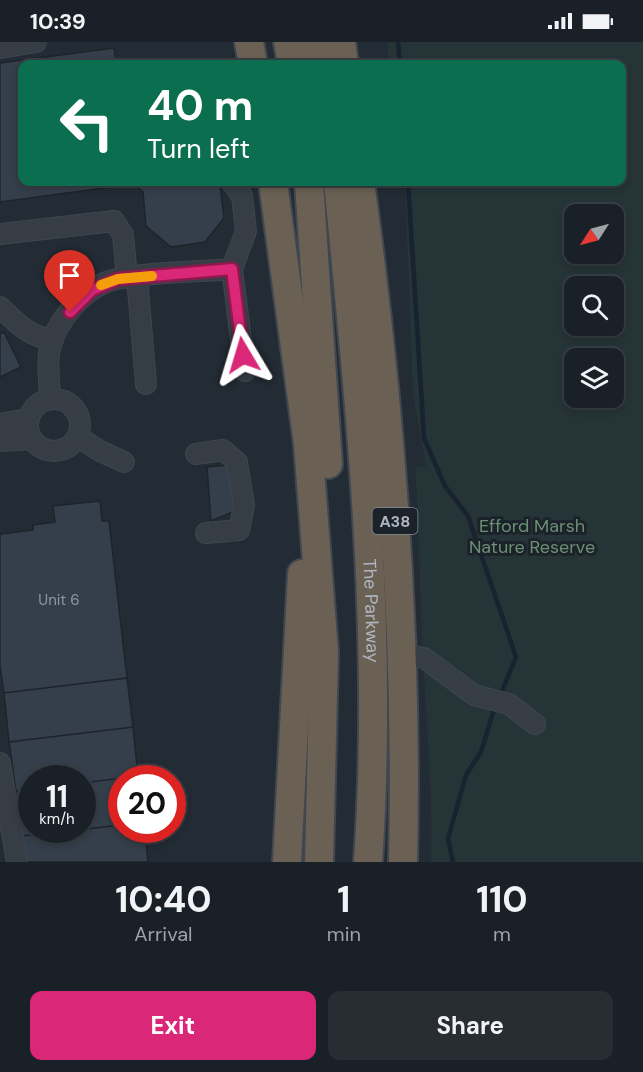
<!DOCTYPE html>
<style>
:root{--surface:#1a2027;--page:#272d33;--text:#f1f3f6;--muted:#9fa3a7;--line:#383e44;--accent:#db2777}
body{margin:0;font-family:"DM Sans",sans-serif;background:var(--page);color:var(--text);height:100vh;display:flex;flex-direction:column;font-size:22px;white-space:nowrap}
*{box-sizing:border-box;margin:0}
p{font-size:20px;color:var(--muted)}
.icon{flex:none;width:33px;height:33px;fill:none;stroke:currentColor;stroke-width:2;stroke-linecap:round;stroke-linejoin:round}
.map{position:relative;height:820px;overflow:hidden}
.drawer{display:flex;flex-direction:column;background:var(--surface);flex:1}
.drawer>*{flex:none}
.guide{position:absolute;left:18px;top:18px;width:608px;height:126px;border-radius:12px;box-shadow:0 3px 9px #0003,0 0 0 2px var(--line);background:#0b6e4f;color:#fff;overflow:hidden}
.needle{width:39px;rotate:234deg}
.controls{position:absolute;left:564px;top:162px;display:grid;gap:12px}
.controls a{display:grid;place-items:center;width:60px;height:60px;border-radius:12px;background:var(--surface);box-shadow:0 3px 9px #0003,0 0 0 2px var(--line);font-size:30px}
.speed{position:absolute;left:18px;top:723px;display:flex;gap:12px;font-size:30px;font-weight:700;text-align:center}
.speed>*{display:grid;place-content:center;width:78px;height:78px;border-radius:50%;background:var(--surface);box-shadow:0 3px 9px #0003,0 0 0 2px var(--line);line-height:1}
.speed small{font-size:15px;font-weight:400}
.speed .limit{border:9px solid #d22;background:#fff;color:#111}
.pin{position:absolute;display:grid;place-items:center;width:51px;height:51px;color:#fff;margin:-62px -26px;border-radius:50% 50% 50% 0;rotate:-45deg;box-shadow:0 0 6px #0007}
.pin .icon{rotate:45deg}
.me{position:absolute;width:66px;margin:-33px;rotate:353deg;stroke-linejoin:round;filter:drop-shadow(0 0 4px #0008)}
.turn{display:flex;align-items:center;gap:21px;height:126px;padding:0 30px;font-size:27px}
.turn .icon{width:78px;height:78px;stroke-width:2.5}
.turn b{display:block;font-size:42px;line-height:51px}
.eta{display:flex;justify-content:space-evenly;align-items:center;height:102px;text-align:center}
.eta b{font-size:36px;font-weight:700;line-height:42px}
.cta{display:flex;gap:12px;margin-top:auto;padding:12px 30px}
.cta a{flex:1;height:69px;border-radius:12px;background:var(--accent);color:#fff;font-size:24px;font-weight:700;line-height:69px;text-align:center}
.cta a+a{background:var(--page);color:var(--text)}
.status{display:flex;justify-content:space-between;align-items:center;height:42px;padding:0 30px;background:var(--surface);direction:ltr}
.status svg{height:16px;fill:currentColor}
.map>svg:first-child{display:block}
.green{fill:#253436;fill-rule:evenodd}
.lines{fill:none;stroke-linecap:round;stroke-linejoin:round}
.stream{stroke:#182230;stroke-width:4.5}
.building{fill:#353f4b;stroke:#1d242c;stroke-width:1.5}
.minor-casing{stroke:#3f464f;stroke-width:22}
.highway-casing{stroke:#404750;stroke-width:32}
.minor{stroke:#363d45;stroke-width:20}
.highway{stroke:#6a6154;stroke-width:28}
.route-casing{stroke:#8e194d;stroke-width:15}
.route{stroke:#db2777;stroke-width:10}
.slow{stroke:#f59e0b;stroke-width:10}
.labels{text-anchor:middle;stroke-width:6;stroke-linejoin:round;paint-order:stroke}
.number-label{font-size:15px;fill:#8f97a2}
.shield{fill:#1b222a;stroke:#838a94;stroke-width:1.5}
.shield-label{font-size:16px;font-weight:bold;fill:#b0b7c2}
.park-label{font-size:18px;fill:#6b8f73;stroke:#1b222a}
.street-label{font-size:18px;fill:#b0b7c2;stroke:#1b222a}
</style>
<div class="status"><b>10:39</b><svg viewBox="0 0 49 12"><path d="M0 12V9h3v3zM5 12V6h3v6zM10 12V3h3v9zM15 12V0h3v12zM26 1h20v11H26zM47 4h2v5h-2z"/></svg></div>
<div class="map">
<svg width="643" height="820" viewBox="0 0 643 820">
<rect width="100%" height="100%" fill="#232b34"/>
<path class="green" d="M388,0H643V820H431C433,737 424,656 421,573C419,524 419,475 415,426L426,424L413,353L405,140H621V22H388ZM574,172H614V212H574ZM574,244H614V284H574ZM574,316H614V356H574Z"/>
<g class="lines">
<path class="stream" d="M398,0L400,22
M408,140L424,396L445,444L468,474L516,615L500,654
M453,820L448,797L466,733L481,710L495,664"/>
</g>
<path class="building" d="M114,6L116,22H22V140H216L220,143L224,176L205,200L171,205L146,184L143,150L133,142L0,160V21Z
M4,290L21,325L0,335V292Z
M230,423L235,469L211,479L207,425Z
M100,459L102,479H109L127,636L4,651L0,624V492L33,488V483L55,480L53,464Z
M127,636L133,685L9,700L4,651Z
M133,685L138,734L82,741V736H32V747L16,749L9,700Z
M138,734V736H122V783L22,794L16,749L32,747V788H82V741Z
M122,783V788H145L148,820H25L22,794Z"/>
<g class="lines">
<g class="minor-casing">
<path id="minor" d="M0,6L36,0
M232,140L242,154L246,189L232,227L245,329
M0,192L114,179L123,193L127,236
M137,235L146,342
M0,265C16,280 30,296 53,297
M28 383a26 26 0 1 1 52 0a26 26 0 1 1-52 0Z
M50,357C50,340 46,322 50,306C56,281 80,251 104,241C132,230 200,230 232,227
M0,382L28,377
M78,395L100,409L124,420
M0,399L31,397
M196,412L223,408L237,420L244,464L239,488L206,491
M401,612L424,616L474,653L509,662L535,682
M0,721L17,820"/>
</g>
<g class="highway-casing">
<g id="highway">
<path d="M249,0L253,22"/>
<path d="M288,0L292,22"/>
<path d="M316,0L319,22"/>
<path d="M341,0L344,22"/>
<path d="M273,140L308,402L324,610L319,820"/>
<path d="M309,140L328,422"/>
<path id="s1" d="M338,140C360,365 384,593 368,820"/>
<path d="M360,140C391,365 408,593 403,820"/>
<path d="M287,820L302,532"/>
</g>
</g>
<use href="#minor" class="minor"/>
<use href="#highway" class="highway"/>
</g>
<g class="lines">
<g class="route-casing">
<path id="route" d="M70,270L92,248L118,237L232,227L243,313"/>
</g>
<use href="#route" class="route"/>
<path class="slow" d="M101,243L118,237L152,234"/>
</g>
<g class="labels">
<g class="number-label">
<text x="59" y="563">Unit 6</text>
</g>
<rect class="shield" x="372.5" y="466" width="45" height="26" rx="4.5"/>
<g class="shield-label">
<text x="395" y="485">A38</text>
</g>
<g class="park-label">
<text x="532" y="490">Efford Marsh<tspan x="532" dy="21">Nature Reserve</tspan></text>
</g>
<g class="street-label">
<text dy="6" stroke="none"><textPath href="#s1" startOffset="430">The Parkway</textPath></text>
</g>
</g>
</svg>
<div class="controls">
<a><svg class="needle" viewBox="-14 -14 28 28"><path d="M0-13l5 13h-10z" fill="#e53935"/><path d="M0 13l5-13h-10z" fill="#9fa3a7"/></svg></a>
<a><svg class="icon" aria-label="search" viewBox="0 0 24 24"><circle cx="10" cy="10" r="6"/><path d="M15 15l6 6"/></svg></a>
<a><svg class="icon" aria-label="layers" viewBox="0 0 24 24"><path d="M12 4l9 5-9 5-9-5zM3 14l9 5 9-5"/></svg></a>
</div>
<div class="speed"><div>11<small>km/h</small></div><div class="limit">20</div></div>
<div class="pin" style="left:70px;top:270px;background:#d93025"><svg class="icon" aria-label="arrive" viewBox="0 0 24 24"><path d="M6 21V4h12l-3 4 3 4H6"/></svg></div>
<svg class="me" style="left:243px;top:313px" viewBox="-20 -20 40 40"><path d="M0-17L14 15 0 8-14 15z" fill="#db2777" stroke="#fff" stroke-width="4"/></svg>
<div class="guide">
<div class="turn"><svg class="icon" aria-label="left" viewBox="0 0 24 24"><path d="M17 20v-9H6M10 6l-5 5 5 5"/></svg><div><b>40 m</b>Turn left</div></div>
</div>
</div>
<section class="drawer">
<div class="eta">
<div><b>10:40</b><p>Arrival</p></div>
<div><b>1</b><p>min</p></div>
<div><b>110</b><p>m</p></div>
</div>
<div class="cta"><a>Exit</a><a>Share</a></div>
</section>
